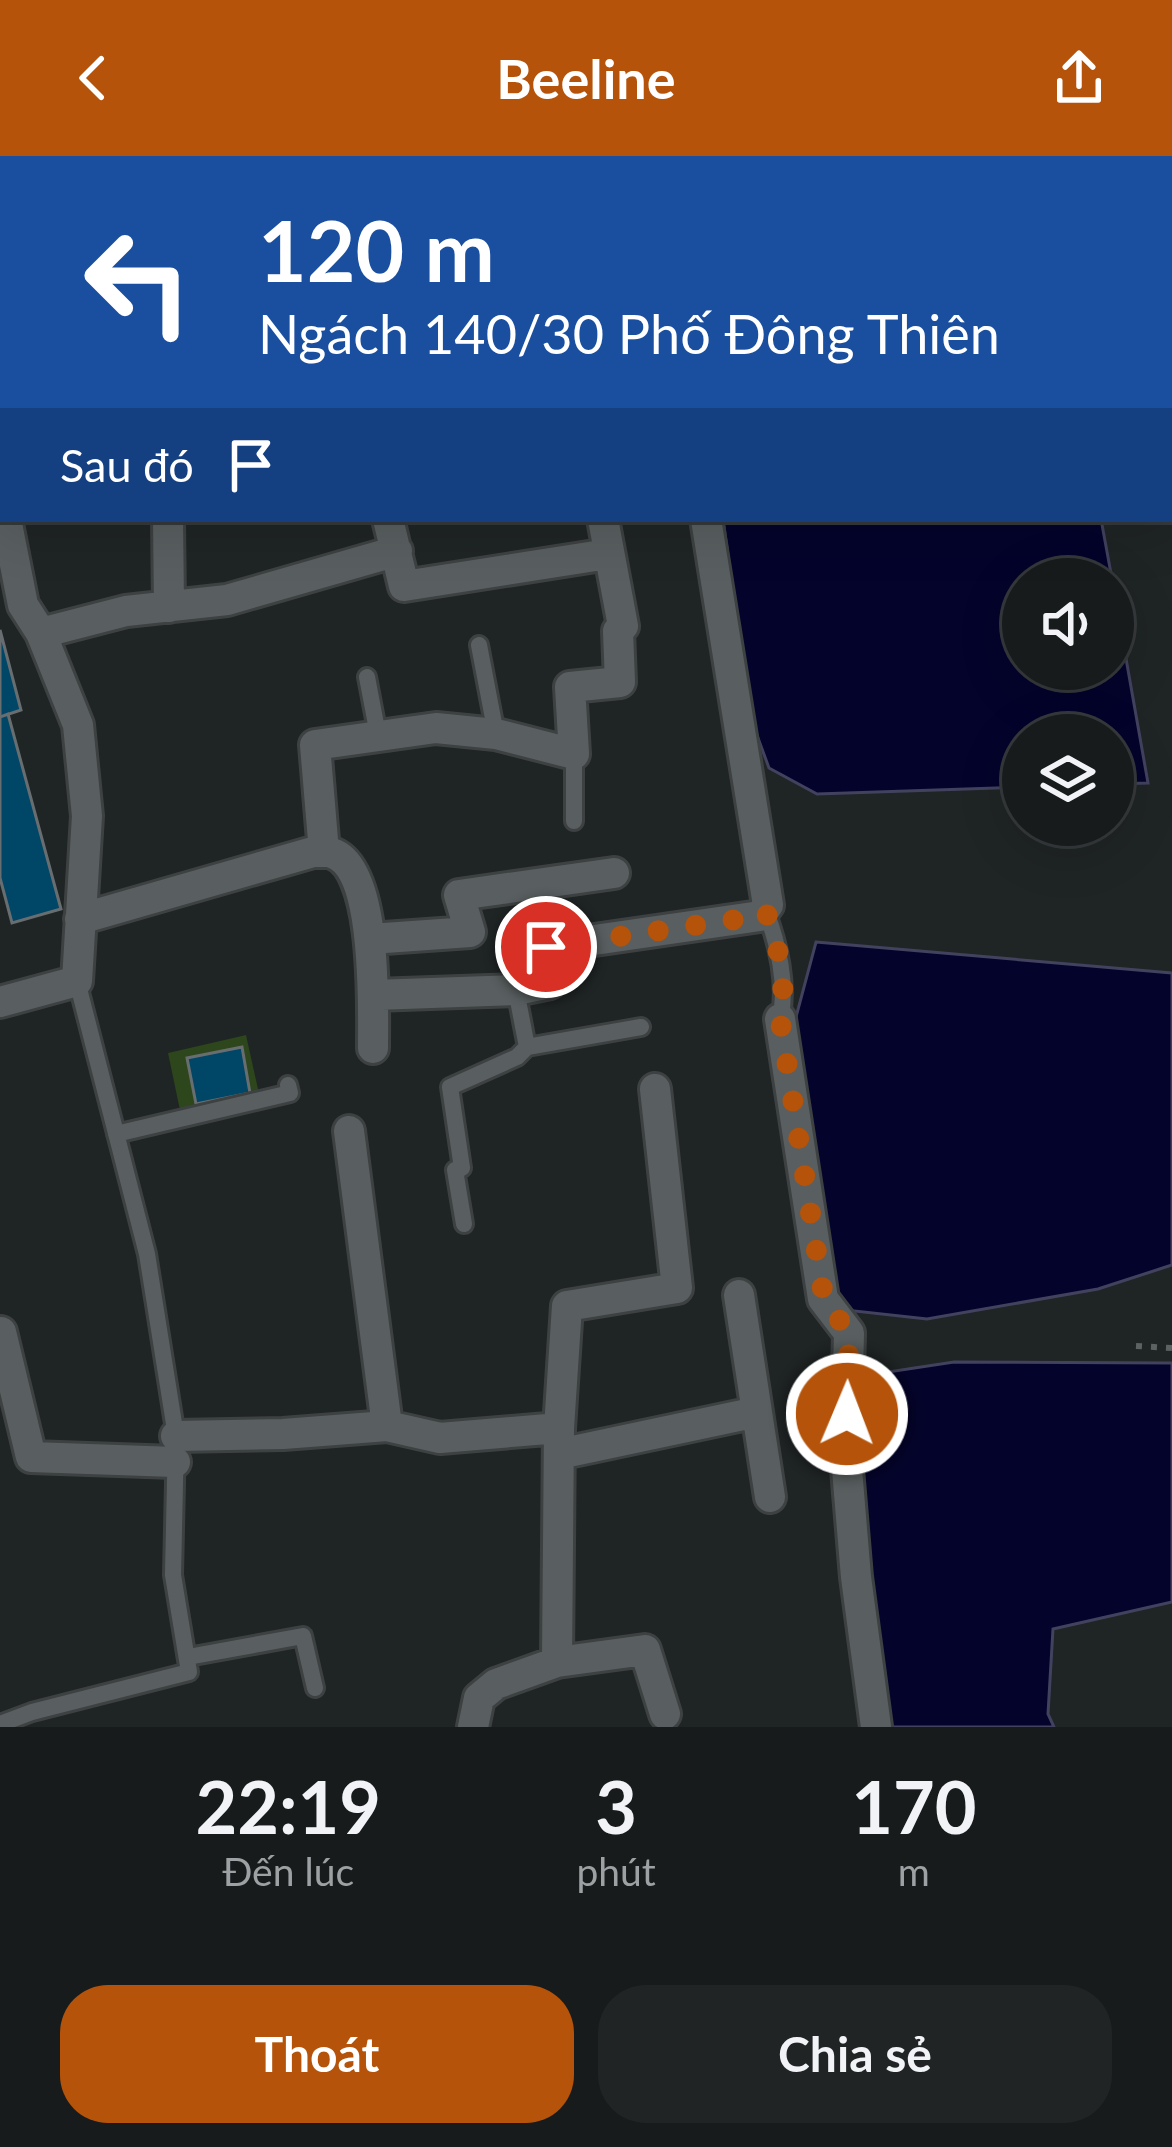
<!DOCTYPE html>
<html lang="vi">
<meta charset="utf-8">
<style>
:root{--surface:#171b1c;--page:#202425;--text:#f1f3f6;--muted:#9ea1a3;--line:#36393b;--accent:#b45309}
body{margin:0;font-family:Lato,sans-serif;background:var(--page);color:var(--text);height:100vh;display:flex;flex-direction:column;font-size:45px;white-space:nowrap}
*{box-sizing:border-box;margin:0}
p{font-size:39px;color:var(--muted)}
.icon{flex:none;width:66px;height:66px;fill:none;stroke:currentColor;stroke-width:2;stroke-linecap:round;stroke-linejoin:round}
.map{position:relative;height:1571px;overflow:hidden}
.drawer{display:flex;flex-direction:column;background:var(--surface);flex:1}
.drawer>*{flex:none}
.guide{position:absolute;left:0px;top:0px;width:1173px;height:366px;box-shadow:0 12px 48px #0002,0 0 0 3px var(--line);background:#1a4fa0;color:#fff;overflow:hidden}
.controls{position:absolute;left:1002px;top:402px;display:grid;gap:24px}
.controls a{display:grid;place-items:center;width:132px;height:132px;border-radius:50%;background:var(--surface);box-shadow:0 12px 48px #0002,0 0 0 3px var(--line);font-size:60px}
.pin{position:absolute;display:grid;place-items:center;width:102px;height:102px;color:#fff;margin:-51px;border:6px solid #fff;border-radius:50%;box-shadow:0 3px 12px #0007}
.me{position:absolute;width:132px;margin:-66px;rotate:1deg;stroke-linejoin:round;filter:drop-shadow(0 0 9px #0008)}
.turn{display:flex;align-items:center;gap:42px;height:252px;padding:0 60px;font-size:54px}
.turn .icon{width:156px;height:156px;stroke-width:2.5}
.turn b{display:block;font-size:84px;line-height:102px}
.then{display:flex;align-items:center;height:114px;padding:0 60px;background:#0003;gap:24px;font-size:45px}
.eta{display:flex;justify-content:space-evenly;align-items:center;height:204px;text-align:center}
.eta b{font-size:72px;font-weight:700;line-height:84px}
.cta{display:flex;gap:24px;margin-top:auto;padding:24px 60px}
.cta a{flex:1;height:138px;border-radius:48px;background:var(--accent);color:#fff;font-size:48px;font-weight:700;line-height:138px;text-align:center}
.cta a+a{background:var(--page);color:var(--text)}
header{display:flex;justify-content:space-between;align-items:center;height:156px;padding:0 60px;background:var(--accent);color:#fff;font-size:54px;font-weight:700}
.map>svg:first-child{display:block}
.green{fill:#2d461c}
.water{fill:#04032b;stroke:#42425f;stroke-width:3}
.building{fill:#004666;stroke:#686d70;stroke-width:3}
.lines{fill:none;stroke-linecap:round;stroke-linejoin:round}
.lane-casing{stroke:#3e4142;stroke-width:22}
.street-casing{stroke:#3e4142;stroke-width:36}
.path{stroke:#5c6162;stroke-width:6;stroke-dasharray:6 9;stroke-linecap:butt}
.lane{stroke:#595f60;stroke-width:16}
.street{stroke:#595f60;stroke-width:30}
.route{stroke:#b45309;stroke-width:21;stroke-dasharray:0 37.8}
</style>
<header><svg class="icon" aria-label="back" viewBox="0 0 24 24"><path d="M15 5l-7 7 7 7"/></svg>Beeline<svg class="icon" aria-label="share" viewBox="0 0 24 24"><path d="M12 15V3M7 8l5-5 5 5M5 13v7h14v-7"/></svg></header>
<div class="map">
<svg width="1172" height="1571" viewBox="0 0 1172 1571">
<rect width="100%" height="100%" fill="#1f2425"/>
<path class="green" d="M246,879L260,942L181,959L168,897Z"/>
<path class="water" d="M687,0H1034L1035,3H687Z
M723,363H1101L1112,423H1023V513H1113V429L1148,627L1113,628V579H1023V631L817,638L769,612L750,560Z
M816,786L1172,817V1109L1098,1133L927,1163L836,1153L792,876Z
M954,1206L1172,1207V1446L1053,1473L1048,1558L1054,1571H887L853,1310L868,1219Z"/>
<path class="building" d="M0,474L21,554L0,561Z
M8,558L61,753L12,767L0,722V561Z
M242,891L250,937L196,948L187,902Z"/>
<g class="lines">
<g class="lane-casing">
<path id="lane" d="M1170,47H1172
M479,489L496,578
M367,521L378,579
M574,665V598
M766,756C778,787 788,830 780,863
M516,834L527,891L641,871
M116,978L290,937L288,929
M464,1068L455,1014L462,1012L450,931L517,901L527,891
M188,1501L303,1480L315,1532
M0,1568L32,1556L189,1516L173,1419L176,1280L147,1098L77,825"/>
</g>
<g class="street-casing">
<path id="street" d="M531,0L532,3
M199,3L210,0
M0,78L3,77
M0,238L3,237
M0,331L3,347
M168,363L169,451
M388,363L404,430L608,398
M41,477L126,455L227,444L397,395
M324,696L315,589L436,572L496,578L574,598L570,531L620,526L618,475L623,470L603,363
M80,763L313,696C318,696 327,695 332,697C378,712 373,852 373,892
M370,783L470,776L459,739L614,717
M374,839L516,834L550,827L546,791L760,760L768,749L706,363
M0,846L77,825L87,660L78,569L41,477L23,449L6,363
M780,863L823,1143L849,1177L846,1301L856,1421L876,1571
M349,975L387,1270
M739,1139L770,1341
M1,1176L31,1301L175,1306
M176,1280L283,1278L387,1270L440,1282L559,1272
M559,1298L757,1256
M557,1506L645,1494L665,1558
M473,1571L479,1542L496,1528L557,1506L559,1272L567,1150L677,1132L655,933"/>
</g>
<path class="path" d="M1136,1190L1172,1192"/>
<use href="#lane" class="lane"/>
<use href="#street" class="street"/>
</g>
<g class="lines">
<path class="route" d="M546,791L760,760L766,756C778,787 788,829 780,863L824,1143L849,1177L847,1258"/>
</g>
</svg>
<div class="controls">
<a><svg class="icon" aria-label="sound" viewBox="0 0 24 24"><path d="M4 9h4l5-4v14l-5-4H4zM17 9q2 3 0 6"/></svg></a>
<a><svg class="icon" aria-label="layers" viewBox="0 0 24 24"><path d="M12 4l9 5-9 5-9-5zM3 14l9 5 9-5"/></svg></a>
</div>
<div class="pin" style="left:546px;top:791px;background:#d93025"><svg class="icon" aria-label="arrive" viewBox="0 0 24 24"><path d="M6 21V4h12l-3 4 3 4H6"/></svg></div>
<svg class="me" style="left:847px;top:1258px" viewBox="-20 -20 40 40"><circle r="17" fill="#b45309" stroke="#fff" stroke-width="3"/><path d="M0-11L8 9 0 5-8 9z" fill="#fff"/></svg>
<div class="guide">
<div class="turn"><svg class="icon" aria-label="left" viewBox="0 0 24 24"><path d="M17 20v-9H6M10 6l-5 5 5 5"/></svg><div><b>120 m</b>Ngách 140/30 Phố Đông Thiên</div></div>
<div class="then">Sau đó<svg class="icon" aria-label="arrive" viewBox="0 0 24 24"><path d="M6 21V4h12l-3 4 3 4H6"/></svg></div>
</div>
</div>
<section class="drawer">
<div class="eta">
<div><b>22:19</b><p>Đến lúc</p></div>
<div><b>3</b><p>phút</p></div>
<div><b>170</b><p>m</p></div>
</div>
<div class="cta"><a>Thoát</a><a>Chia sẻ</a></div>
</section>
